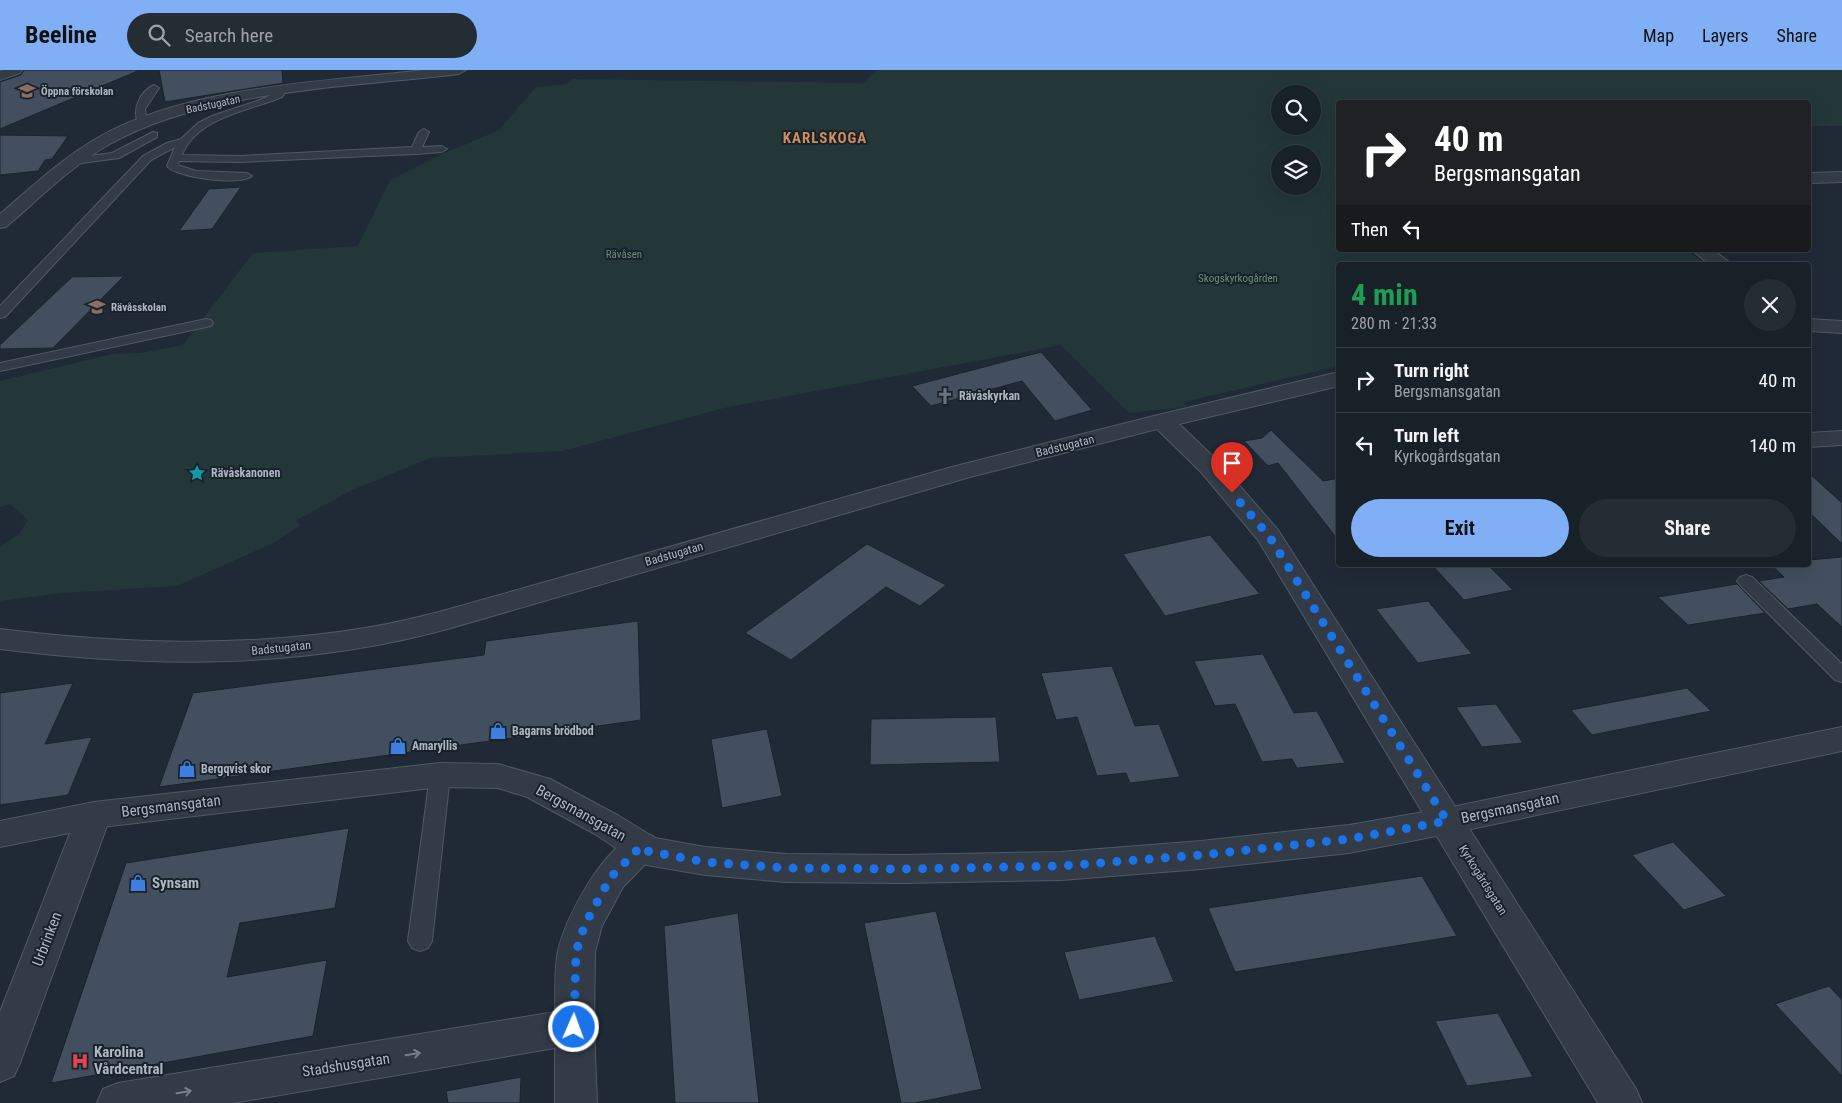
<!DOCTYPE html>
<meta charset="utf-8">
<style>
:root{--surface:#182028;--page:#252d34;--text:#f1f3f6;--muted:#9fa3a8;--line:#363e45;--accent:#81aff5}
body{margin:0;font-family:"Roboto Condensed",sans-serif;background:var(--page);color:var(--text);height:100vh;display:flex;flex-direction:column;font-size:19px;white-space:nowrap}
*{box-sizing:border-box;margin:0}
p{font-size:16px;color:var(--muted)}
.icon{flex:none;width:28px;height:28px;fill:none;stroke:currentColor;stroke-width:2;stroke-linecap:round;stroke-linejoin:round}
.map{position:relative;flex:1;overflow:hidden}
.side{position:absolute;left:1336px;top:192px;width:475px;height:305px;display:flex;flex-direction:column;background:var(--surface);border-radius:5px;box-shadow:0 5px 20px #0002,0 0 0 1px var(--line)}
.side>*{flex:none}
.guide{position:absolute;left:1336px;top:30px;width:475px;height:152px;border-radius:5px;box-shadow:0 5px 20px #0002,0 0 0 1px var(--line);background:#202124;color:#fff;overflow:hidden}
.fabs{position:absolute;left:1271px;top:15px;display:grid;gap:10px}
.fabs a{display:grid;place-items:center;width:50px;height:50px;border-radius:50%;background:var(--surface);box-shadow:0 5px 20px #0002,0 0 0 1px var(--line);font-size:25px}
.pin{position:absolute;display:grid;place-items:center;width:42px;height:42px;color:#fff;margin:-51px -21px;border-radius:50% 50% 50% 0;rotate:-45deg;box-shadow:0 0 5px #0007}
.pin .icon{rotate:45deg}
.me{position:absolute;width:55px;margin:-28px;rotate:2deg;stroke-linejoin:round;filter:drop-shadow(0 0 4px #0008)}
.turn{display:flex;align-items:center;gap:18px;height:105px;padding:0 15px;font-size:22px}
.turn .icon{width:65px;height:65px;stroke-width:2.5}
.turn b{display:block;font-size:35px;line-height:42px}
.then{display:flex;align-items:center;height:48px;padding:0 15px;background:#0003;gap:10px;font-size:19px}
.round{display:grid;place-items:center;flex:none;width:52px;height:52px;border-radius:26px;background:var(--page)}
.summary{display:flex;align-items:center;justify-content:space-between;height:85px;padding:0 15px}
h1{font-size:30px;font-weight:700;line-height:38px;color:#1e9e55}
.button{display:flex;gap:10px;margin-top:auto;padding:10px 15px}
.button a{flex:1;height:58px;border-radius:30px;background:var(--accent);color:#111;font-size:20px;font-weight:700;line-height:58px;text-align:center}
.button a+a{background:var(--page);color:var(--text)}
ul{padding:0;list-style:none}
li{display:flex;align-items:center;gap:15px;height:65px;padding:0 15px;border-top:1px solid var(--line)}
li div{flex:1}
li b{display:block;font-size:19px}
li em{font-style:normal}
header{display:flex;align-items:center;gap:30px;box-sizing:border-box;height:70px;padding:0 25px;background:var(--accent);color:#111}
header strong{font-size:24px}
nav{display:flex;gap:28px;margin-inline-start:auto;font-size:18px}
.search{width:350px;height:45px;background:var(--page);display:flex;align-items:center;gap:12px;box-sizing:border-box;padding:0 18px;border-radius:28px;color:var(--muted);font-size:19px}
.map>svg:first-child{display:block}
.green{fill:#233738;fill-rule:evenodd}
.building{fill:#434f5e;stroke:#1b232d}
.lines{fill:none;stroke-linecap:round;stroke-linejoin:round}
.service-casing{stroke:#515964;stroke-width:2}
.minor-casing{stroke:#515964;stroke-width:2}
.tertiary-casing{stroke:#515964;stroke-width:2}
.service{fill:#333b46;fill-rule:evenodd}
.minor{fill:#333b46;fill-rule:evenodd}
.tertiary{fill:#333b46;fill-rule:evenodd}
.oneway{stroke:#767f8b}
.route{stroke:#1a73e8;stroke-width:9;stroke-dasharray:0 16.2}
.labels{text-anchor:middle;stroke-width:4;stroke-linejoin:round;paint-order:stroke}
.far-poi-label{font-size:11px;font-weight:bold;fill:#adb6c3;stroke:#19212b;text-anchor:start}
.far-street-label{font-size:11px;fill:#adb6c3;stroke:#19212b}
.far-park-label{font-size:11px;fill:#669370;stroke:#19212b}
.poi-label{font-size:12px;font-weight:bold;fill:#adb6c3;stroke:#19212b;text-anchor:start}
.street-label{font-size:12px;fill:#adb6c3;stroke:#19212b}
.far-district-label{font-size:15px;font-weight:bold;letter-spacing:1px;fill:#d08d5c;stroke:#19212b}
.near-street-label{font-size:15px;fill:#adb6c3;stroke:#19212b}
.near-poi-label{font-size:15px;font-weight:bold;fill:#adb6c3;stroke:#19212b;text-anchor:start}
</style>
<header>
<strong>Beeline</strong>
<div class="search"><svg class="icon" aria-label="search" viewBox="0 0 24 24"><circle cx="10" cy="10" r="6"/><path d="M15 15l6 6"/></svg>Search here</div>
<nav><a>Map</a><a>Layers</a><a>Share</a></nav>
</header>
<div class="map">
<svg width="1842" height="1033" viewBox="0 0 1842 1033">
<rect width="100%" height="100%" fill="#202a36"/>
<path class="green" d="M877,0H1842V56H1809V32H1339V180H1685L1709,195H1339V296L1184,332L1186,337L1129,343L1061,275L724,338L562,381L430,388L352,420L297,450L300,456L271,474L177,516L62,523L0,531V477L19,464L28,450L10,434L0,437V311L112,284L141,283L183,275L253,183L358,176L390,110L436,87L499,60L536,17L567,14L571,9L863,13ZM1280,24H1312V56H1280ZM1280,84H1312V116H1280Z"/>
<path class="building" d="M24,0H140L0,59V12L21,5Z
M159,0H282L283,13L165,32Z
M0,65L68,66L52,89L45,90L38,101L0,105Z
M241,117L212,159L179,161L209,119Z
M124,206L53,278L0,279V275L72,207Z
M1041,282L1092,340L1055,351L1022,311L931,336L912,316Z
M1271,360L1323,411L1339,408V471L1278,393L1268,396L1244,371L1262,368Z
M1809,403L1842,433V474L1809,442Z
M1210,465L1260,524L1165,546L1123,484Z
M867,474L946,515L920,536L886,517L791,590L745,563Z
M1842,487V557L1817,534L1788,539L1759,511L1784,507L1771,495H1809V490Z
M1432,495H1488L1513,520L1464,530Z
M1737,514L1765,543L1688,555L1658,527Z
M1428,531L1472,584L1418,593L1376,539Z
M638,551L641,650L159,717L193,623L484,585L486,571Z
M1263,584L1294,643L1317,641L1345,693L1297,698L1292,689L1262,692L1235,634L1215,636L1194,591Z
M1112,596L1135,656L1159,654L1180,707L1130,713L1126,703L1097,706L1077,647L1056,650L1041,603Z
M73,613L45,674L92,667L68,725L0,735V623Z
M1687,618L1711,641L1592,665L1571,640Z
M1496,634L1523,673L1482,677L1456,637Z
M996,647L1000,692L870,695L871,649Z
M767,659L782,726L722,738L711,669Z
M349,758L335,838L240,853L227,907L327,890L313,966L51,1013L126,793Z
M1673,772L1726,826L1684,840L1632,785Z
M1422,806L1457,866L1235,902L1208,838Z
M936,841L982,1019L915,1033H901L864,853Z
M738,843L759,1033H675L664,856Z
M1155,866L1174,912L1079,930L1064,882Z
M1829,916L1842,930V1006L1775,934Z
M1498,943L1533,1007L1467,1016L1435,951Z
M521,1007L520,1033H448L446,1021Z"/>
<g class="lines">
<g class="service-casing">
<path id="service" d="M154,15L159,18L145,39L147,52L145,54H139C131,41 140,21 154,15Z
M281,18L286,21L282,27C249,41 197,47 182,85L240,86L412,77L419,62L424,59L429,62L422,77L442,76L447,79L442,82L415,84L240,92L179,91L178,95L196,101L247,103L252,106C241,116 177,108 167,96L175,77L151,90L5,247L0,248V236L143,86L167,73L181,69L198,53L212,46L260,30L275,23L278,19Z
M153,62L157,63V67L119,88L74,94L69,91L74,88L112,83Z
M206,249L211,250L213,253L211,256L0,301V293Z
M1746,505L1752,507L1842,594V612L1835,610L1740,515L1737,511L1740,507Z
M440,697L447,699L450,705L432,871L428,878L420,881L412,878L408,871L430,705L433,699Z"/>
</g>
<g class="minor-casing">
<path id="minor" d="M424,0H466L459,4C352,17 205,20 110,74C71,96 40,128 6,157L0,158V144C32,117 62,88 99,67C190,16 322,12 424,0Z
M1842,102V112L1809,113V103Z
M1692,180H1713L1733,195H1710Z
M1809,249L1842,251V263L1809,261Z
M1339,302V316L1179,354L1219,392L1278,460L1636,1019L1642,1033H1598L1258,470L1201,402L1157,359L970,407L451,558C303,599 152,598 0,579V559C122,574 244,578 365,558C390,554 415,548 439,542L952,397L1162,344Z
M1842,361V375L1809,377V363Z
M94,732L106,736L111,745L20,993L14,1006L0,1012V942L77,745L82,736Z
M641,762L653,766L658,776L653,786L623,817L602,856L595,882L594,957L597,1033H555V978L233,1033H97L103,1019L118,1013L555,942C556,923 554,900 558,881C566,845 605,774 641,762Z"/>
</g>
<g class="tertiary-casing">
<path id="tertiary" d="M3,0H22L20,3L0,10V1Z
M1842,657V681L1447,764L1349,783L1201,799L1061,810L903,813L786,812L705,805L647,795L635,791L595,764L527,727L498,718L440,717L169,749L94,758L0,777V751L94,732L440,693L498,694L550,709L619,746L655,768L705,777L786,784L903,785L1061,782L1201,771L1349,755L1447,738Z"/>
</g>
<use href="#service" class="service"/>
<use href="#minor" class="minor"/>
<use href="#tertiary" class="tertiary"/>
</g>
<defs><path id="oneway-shaft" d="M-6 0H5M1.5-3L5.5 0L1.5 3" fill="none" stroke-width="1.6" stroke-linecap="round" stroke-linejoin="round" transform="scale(1.25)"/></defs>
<g class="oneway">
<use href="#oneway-shaft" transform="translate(413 984) rotate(-9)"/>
<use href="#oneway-shaft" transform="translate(184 1022) rotate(-9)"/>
</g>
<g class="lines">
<path class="route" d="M574,957L576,882L585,854L611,807L641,776L647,781L705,792L786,798L903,799L1061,796L1201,785L1349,769L1447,751L1269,466L1232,423"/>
</g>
<defs>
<g id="school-bare" transform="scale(1.35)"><path d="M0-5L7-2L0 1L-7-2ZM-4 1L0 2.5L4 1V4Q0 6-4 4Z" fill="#8d6e63" stroke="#19212b" stroke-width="2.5" paint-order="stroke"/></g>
<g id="church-bare" transform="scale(1.35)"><path d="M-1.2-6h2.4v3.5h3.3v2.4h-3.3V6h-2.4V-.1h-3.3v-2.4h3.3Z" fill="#6b7280" stroke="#19212b" stroke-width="2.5" paint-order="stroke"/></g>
<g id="sight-bare" transform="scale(1.35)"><path d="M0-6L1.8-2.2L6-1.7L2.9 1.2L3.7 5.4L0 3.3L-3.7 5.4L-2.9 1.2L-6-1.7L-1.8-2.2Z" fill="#0f9aa8" stroke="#19212b" stroke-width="2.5" paint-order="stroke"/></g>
<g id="shop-bare" transform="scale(1.35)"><path d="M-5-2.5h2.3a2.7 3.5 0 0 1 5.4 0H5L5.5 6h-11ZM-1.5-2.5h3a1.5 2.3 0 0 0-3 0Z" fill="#3f7fe0" stroke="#19212b" stroke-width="2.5" paint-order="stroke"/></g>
<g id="hospital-bare" transform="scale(1.35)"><path d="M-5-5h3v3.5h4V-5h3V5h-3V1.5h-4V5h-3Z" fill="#e0444e" stroke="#19212b" stroke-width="2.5" paint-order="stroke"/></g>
</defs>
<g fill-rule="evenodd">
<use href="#school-bare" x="27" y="21"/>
<use href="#school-bare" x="97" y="237"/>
<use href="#church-bare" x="945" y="326"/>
<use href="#sight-bare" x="197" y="403"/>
<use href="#shop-bare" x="498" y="661"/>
<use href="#shop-bare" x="398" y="676"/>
<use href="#shop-bare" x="187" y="699"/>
<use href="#shop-bare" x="138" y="813"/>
<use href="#hospital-bare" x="80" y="991"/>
</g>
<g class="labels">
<g class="far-poi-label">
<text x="41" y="25">Öppna förskolan</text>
<text x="111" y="241">Rävåsskolan</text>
</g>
<g class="far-street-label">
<text transform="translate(213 34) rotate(-12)" y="4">Badstugatan</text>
</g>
<g class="far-park-label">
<text x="624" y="188">Rävåsen</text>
<text x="1238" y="212">Skogskyrkogården</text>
</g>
<g class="poi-label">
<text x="959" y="330">Rävåskyrkan</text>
<text x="211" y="407">Rävåskanonen</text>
<text x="512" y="665">Bagarns brödbod</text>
<text x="412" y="680">Amaryllis</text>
<text x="201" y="703">Bergqvist skor</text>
</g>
<g class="street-label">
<text transform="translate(1065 376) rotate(-14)" y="4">Badstugatan</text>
<text transform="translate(674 484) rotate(-16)" y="4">Badstugatan</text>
<text transform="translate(281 578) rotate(-6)" y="4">Badstugatan</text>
<text transform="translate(1483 810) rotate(58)" y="4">Kyrkogårdsgatan</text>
</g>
<g class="far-district-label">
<text x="825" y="73">KARLSKOGA</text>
</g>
<g class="near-street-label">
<text transform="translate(171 736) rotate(-7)" y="5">Bergsmansgatan</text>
<text transform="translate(1510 738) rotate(-12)" y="5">Bergsmansgatan</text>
<text transform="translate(581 743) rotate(29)" y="5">Bergsmansgatan</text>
<text transform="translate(47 869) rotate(-69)" y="5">Urbrinken</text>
<text transform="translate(346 995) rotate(-9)" y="5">Stadshusgatan</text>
</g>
<g class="near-poi-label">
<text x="152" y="818">Synsam</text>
<text x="94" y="987">Karolina<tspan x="94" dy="17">Vårdcentral</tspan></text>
</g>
</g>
</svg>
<div class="fabs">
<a><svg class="icon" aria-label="search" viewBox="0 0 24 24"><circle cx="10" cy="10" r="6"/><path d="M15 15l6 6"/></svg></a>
<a><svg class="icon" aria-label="layers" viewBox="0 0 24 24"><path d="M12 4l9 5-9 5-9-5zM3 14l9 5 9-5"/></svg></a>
</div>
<div class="pin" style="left:1232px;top:423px;background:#d93025"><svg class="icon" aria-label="arrive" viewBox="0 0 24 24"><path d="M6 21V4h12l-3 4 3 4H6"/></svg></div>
<svg class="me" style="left:574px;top:957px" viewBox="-20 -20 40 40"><circle r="17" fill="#1a73e8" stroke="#fff" stroke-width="3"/><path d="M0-11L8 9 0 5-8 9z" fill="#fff"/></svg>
<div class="guide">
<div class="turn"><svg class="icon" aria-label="right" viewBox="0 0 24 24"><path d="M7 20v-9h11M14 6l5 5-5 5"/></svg><div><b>40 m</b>Bergsmansgatan</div></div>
<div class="then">Then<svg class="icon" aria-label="left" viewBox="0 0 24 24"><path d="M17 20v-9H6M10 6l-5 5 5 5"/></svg></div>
</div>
<section class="side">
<div class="summary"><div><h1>4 min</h1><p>280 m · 21:33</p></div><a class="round"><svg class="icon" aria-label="close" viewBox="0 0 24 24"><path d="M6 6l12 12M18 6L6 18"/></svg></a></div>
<ul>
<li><svg class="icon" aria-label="right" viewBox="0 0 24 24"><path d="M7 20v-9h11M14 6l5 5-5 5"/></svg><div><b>Turn right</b><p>Bergsmansgatan</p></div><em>40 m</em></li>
<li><svg class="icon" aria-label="left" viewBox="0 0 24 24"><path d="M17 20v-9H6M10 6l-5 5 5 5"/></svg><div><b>Turn left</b><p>Kyrkogårdsgatan</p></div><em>140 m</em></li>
</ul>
<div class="button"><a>Exit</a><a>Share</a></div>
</section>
</div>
